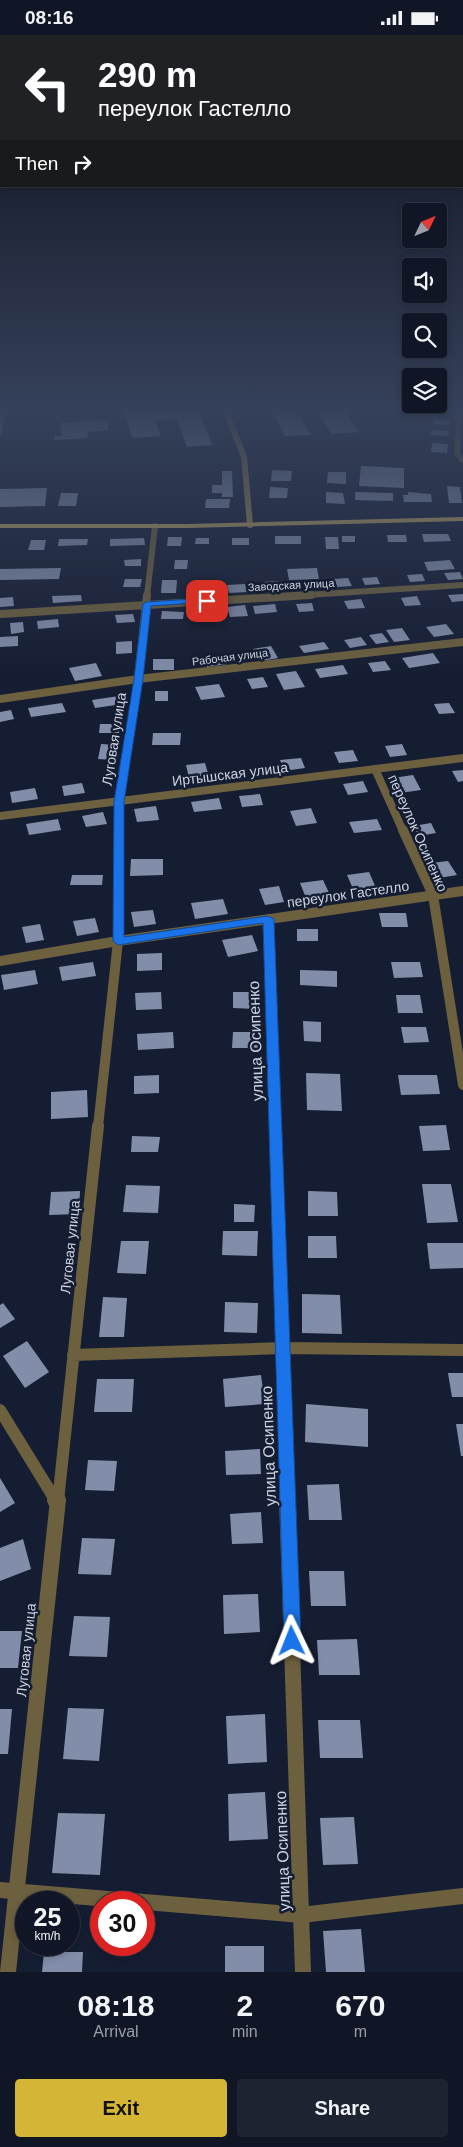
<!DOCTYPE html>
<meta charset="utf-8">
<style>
:root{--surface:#101626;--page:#1e2332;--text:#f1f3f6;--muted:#9c9fa7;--line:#303543;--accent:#d4b535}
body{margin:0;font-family:Arial,sans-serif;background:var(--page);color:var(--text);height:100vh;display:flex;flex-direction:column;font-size:19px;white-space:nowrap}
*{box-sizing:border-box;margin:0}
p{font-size:16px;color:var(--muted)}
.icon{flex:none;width:28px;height:28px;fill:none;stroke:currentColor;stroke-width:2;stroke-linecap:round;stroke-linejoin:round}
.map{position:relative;height:1937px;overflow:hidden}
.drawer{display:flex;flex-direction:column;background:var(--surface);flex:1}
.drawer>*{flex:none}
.hud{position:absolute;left:0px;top:0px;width:464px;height:152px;box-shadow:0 2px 8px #0003,0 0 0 1px var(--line);background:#202124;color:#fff;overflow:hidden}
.needle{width:32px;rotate:47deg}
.controls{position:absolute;left:402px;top:168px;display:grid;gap:10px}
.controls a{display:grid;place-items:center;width:45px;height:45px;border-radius:5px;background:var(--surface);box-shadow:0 2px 8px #0003,0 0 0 1px var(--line);font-size:25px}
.speed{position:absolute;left:15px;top:1856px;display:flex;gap:10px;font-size:25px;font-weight:700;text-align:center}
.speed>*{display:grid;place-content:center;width:65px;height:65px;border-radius:50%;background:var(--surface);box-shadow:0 2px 8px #0003,0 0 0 1px var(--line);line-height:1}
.speed small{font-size:12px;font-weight:400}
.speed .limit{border:8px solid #d22;background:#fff;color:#111}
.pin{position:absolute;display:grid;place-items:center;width:42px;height:42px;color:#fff;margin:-21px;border-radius:10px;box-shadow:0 2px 8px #0006}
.me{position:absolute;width:55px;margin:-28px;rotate:358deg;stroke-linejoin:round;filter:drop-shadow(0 0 4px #0008)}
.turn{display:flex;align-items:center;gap:18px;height:105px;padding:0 15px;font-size:22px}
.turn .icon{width:65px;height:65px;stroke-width:2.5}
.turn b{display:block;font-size:35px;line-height:42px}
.then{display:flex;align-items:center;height:48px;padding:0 15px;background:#0003;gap:10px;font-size:19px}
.eta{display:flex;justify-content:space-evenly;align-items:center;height:85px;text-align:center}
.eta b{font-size:30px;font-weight:700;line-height:35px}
.action{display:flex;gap:10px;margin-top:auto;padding:10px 15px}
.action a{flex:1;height:58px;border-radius:5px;background:var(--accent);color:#111;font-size:20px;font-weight:700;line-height:58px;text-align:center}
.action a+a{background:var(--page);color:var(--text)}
.status{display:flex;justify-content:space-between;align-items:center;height:35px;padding:0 25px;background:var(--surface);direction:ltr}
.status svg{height:14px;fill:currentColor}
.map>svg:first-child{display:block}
.building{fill:#828ea9}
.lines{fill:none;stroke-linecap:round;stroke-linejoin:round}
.minor-far4{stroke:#6c603e;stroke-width:6}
.minor-far3{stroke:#6c603e;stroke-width:8}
.minor-far2{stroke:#6c603e;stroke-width:10}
.minor-far1{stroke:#6c603e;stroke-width:12}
.minor{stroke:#6c603e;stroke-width:16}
.secondary{stroke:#99864e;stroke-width:6}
.primary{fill:#bca35a;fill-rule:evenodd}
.route{fill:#1a73e8;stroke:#114b97}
.labels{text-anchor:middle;stroke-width:5;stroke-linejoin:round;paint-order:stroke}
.far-street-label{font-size:11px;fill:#ccd3e1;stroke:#151d32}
.street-label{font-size:14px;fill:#ccd3e1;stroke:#151d32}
.near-street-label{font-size:16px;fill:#ccd3e1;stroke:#151d32}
</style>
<div class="status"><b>08:16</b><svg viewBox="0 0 49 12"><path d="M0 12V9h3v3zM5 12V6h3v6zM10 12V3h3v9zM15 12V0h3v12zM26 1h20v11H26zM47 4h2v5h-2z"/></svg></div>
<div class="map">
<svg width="463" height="1937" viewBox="0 0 463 1937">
<rect width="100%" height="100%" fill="#151d32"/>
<path class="building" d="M0,374H7L1,401H0Z
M155,374H198L212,410L187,412L177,384L155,385L161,401L132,403L124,376Z
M271,374H296L311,400L285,401Z
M316,374H344L359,397L331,399Z
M434,384L449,385V390L433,389Z
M107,385L109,395L87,397L88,403L55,405L54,401H62L60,388Z
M431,395L449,396L448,401L431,400Z
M432,408L448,409L447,418L431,417Z
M361,431L404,433V453L359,451Z
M272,435L292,436L291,446H271Z
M222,436H232L233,462H222V458H212V450H222Z
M328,437H346V449L327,448Z
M447,451L460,452L462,468H449Z
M270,452L288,453L287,463H269Z
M47,453L45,471L0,472V454Z
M326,457L343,458L345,469L326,468Z
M355,457L393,458V466L355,465Z
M408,457L431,459L432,467H404L403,460H408Z
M61,458H78L76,471H58Z
M206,464H230L229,473H205Z
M422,499H448L451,506L424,507Z
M387,500H406L407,507H388Z
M275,501H301V509H275Z
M342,501H355V507H342Z
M168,502H182L181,511H167Z
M325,502H338L339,514H326Z
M144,503L145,510L110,511V504Z
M196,503H209V509H195Z
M232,503H249V510H232Z
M59,504H88L87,510L58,511Z
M31,505H46L44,515H28Z
M141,524V531H125L124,525Z
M175,525H188L187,534H174Z
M450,525L455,534L428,536L424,527Z
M61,533L59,544L0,545V534Z
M317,533L319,544L289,545L287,534Z
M460,537L463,544L448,545L444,538Z
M422,539L425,546L410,547L407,540Z
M377,542L380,549L365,550L362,543Z
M348,543L352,551L337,552L334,544Z
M125,544H142L140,552H123Z
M162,545H177L176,558H161Z
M278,546L282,555L266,556L263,547Z
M245,549L247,557L229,558L227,550Z
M463,559V566L452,567L448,560Z
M81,560L82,566L53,568L52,561Z
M417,561L421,570L405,571L401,563Z
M13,562L14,571L0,572V563Z
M361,564L365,573L348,574L344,566Z
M312,568L314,576L299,577L296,569Z
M275,569L277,577L255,579L253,571Z
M245,570L248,581L230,582L227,572Z
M215,572L221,582L202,585L196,575Z
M162,576L184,577L183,584H161Z
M133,579L135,587L117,588L115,580Z
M58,584L59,592L38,594L37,586Z
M23,587L24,597L11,599L10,588Z
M446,589L454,599L434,602L426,592Z
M402,593L410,605L394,607L386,595Z
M382,598L389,607L376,609L369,600Z
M18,601V611L0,612V602Z
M361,602L367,610L350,613L344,605Z
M132,606V618L116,619V607Z
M324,607L329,614L304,618L299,611Z
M271,611L278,623L261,626L253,614Z
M433,618L440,628L409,633L402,623Z
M223,621L227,629L207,632L203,624Z
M153,624H174V635H153Z
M385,626L391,635L373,637L368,628Z
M96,628L102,641L75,646L69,633Z
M343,630L348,639L320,643L315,634Z
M296,636L305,652L284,655L276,639Z
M263,642L268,652L252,654L247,644Z
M219,649L225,662L201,665L195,652Z
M155,656H168V666H155Z
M119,661L123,669L95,673L92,665Z
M62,668L66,677L31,682L28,673Z
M449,668L455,678L439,679L434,669Z
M11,675L14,684L0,687V677Z
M100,689H121L119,698H99Z
M153,698H181L180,710H152Z
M101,709L116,710L114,725L98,724Z
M402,709L407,720L390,722L385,711Z
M353,715L358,726L339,728L334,717Z
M301,723L305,733L284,736L280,725Z
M205,728L210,745L190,747L186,730Z
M463,735V746L458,747L452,736Z
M413,740L421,755L400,758L393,743Z
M363,746L368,757L348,760L343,749Z
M82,748L85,758L64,761L62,751Z
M35,753L38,764L12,768L10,757Z
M260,759L263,770L242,772L239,761Z
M219,763L222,774L194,777L191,767Z
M156,771L159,785L137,787L134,774Z
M311,773L317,788L296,791L290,776Z
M103,777L107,789L86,792L82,781Z
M58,784L61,795L29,800L26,789Z
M377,784L382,795L354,798L349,787Z
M431,788L436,798L419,801L413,791Z
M131,824H163V840L130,841Z
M448,826L457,840L439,843L431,828Z
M369,837L376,853L354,856L347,840Z
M72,840H103L102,850H70Z
M323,845L330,860L306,863L300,848Z
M279,851L284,867L265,870L259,854Z
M223,864L228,879L195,884L191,868Z
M153,875L156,889L134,892L131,877Z
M379,878H406L408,892H382Z
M95,883L99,897L77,901L73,886Z
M40,889L44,905L26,908L22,892Z
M297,894H318V906H297Z
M252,900L258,916L228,922L222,905Z
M162,918V935L137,936V919Z
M93,927L96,941L62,946L59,932Z
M391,927H420L423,942L394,943Z
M35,935L38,949L4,955L1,940Z
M300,935L337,936V952L300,950Z
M161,957L162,974L136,975L135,958Z
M233,957H259V974L233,973Z
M396,960H420L423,978H398Z
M303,986L321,987V1007L304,1006Z
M401,992H426L429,1007L404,1008Z
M173,997L174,1013L138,1015L137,999Z
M233,997H260L259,1013H232Z
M306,1038L340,1039L342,1076L307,1075Z
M159,1040V1058L134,1059V1041Z
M398,1040H437L440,1059L401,1060Z
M87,1055L88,1082L51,1084V1057Z
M446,1090L450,1115L423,1116L419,1091Z
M132,1101L160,1102L158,1117H131Z
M422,1149H451L458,1187L427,1188Z
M126,1150L160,1151L158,1178L123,1177Z
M80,1156L79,1179L49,1180L51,1157Z
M308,1156L337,1157L338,1181H308Z
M234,1169L255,1170L254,1187H234Z
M223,1196H258L257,1221L222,1220Z
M308,1201H336L337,1223H308Z
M121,1206H149L146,1239L117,1238Z
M427,1208H463V1233L430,1234Z
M302,1259L340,1260L342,1299L302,1298Z
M103,1262L127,1263L124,1302H99Z
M225,1267L258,1268L257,1298L224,1297Z
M3,1268L15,1284L0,1293V1270Z
M27,1306L49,1337L25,1353L3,1321Z
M448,1338H463V1362H452Z
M261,1340L265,1369L225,1372L223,1344Z
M97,1344H134L132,1377H94Z
M306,1369L368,1374V1412L305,1407Z
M456,1389H463V1421H461Z
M260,1414L261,1439L226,1440L225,1416Z
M88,1425L117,1426L114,1456L85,1455Z
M0,1443L15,1468L0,1477Z
M339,1449L342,1485H309L307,1450Z
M261,1477L263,1508L232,1509L230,1479Z
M82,1503L115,1504L111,1540L78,1539Z
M23,1504L31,1534L0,1546V1513Z
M309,1536H344L346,1571H311Z
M258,1559L260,1597L224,1599L223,1560Z
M74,1581L110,1582L107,1622L69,1621Z
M0,1596H22L18,1633H0Z
M357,1604L360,1640H319L317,1605Z
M68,1673L104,1674L99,1726L63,1724Z
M0,1674H12L8,1719H0Z
M265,1679L267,1727L228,1729L226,1681Z
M318,1685H360L363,1723H320Z
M265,1757L268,1804L229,1806L228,1759Z
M58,1778L105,1779L100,1840L52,1838Z
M354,1782L358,1829L323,1830L320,1783Z
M361,1894L365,1937H326L323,1896Z
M225,1911H264V1937H225Z
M44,1917H83L82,1937H42Z"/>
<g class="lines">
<path class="minor-far4" d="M460,374L457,418L463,425
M147,561L155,491
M291,561L463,550"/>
<path class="minor-far3" d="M0,579L311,560
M0,664L138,644L463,607
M375,734L403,796
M0,781L463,723
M119,796V767L138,644L147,560"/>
<path class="minor-far2" d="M403,795L433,860L463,1050
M268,884L275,1092
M0,926L118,906L463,856
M98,1092L118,906L119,795"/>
<path class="minor-far1" d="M275,1091L287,1466
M73,1320L283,1313L463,1315
M0,1375L56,1466
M58,1466L98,1091"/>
<path class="minor" d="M55,1465L57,1468
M287,1465L303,1937
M0,1855L301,1880L463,1861
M8,1937L58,1465"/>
<path class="secondary" d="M225,374L244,422L250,490"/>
<path class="primary" d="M463,482V486L188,493H0V489H188Z"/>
</g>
<linearGradient id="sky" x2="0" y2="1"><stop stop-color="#0c101c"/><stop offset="0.58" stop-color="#35405a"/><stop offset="1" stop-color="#35405a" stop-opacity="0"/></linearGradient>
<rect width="463" height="645" fill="url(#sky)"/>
<path class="route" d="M207,563L209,564V567L151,571L143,644L124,767V902L268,881L274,884L301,1606L298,1612L292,1614L286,1612L284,1606L263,888L118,910L113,906L114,767L134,644L143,569L147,567Z"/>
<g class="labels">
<g class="far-street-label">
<text transform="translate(291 550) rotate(-3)" y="4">Заводская улица</text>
<text transform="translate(230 622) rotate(-7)" y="4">Рабочая улица</text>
</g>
<g class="street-label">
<text transform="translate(114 704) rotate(-81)" y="5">Луговая улица</text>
<text transform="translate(230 739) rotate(-7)" y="5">Иртышская улица</text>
<text transform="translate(418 798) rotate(66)" y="5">переулок Осипенко</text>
<text transform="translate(348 859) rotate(-8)" y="5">переулок Гастелло</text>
<text transform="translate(70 1212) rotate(-84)" y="5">Луговая улица</text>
<text transform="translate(26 1615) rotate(-84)" y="5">Луговая улица</text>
</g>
<g class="near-street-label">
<text transform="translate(255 1006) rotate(-92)" y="6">улица Осипенко</text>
<text transform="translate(268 1411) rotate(-92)" y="6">улица Осипенко</text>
<text transform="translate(282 1816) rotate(-92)" y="6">улица Осипенко</text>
</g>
</g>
</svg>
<div class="controls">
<a><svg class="needle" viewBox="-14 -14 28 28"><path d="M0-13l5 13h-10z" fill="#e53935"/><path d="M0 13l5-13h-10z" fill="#9c9fa7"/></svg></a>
<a><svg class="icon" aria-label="sound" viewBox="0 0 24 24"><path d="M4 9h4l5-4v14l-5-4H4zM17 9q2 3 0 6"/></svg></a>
<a><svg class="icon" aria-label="search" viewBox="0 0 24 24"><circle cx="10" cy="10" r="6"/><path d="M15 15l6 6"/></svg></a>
<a><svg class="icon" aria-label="layers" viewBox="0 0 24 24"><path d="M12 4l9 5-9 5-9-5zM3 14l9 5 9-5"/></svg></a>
</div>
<div class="speed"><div>25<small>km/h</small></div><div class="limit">30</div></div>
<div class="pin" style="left:207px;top:566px;background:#d93025"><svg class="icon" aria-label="arrive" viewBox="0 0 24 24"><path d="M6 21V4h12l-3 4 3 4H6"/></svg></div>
<svg class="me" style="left:292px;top:1606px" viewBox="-20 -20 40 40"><path d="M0-17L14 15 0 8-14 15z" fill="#1a73e8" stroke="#fff" stroke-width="4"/></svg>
<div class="hud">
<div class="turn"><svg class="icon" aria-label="left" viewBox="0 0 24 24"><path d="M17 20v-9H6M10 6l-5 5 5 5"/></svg><div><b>290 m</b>переулок Гастелло</div></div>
<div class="then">Then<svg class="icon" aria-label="right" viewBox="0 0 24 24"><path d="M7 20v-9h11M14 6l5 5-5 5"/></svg></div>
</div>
</div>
<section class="drawer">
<div class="eta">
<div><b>08:18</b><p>Arrival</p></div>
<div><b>2</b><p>min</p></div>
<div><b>670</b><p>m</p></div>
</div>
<div class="action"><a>Exit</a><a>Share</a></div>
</section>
